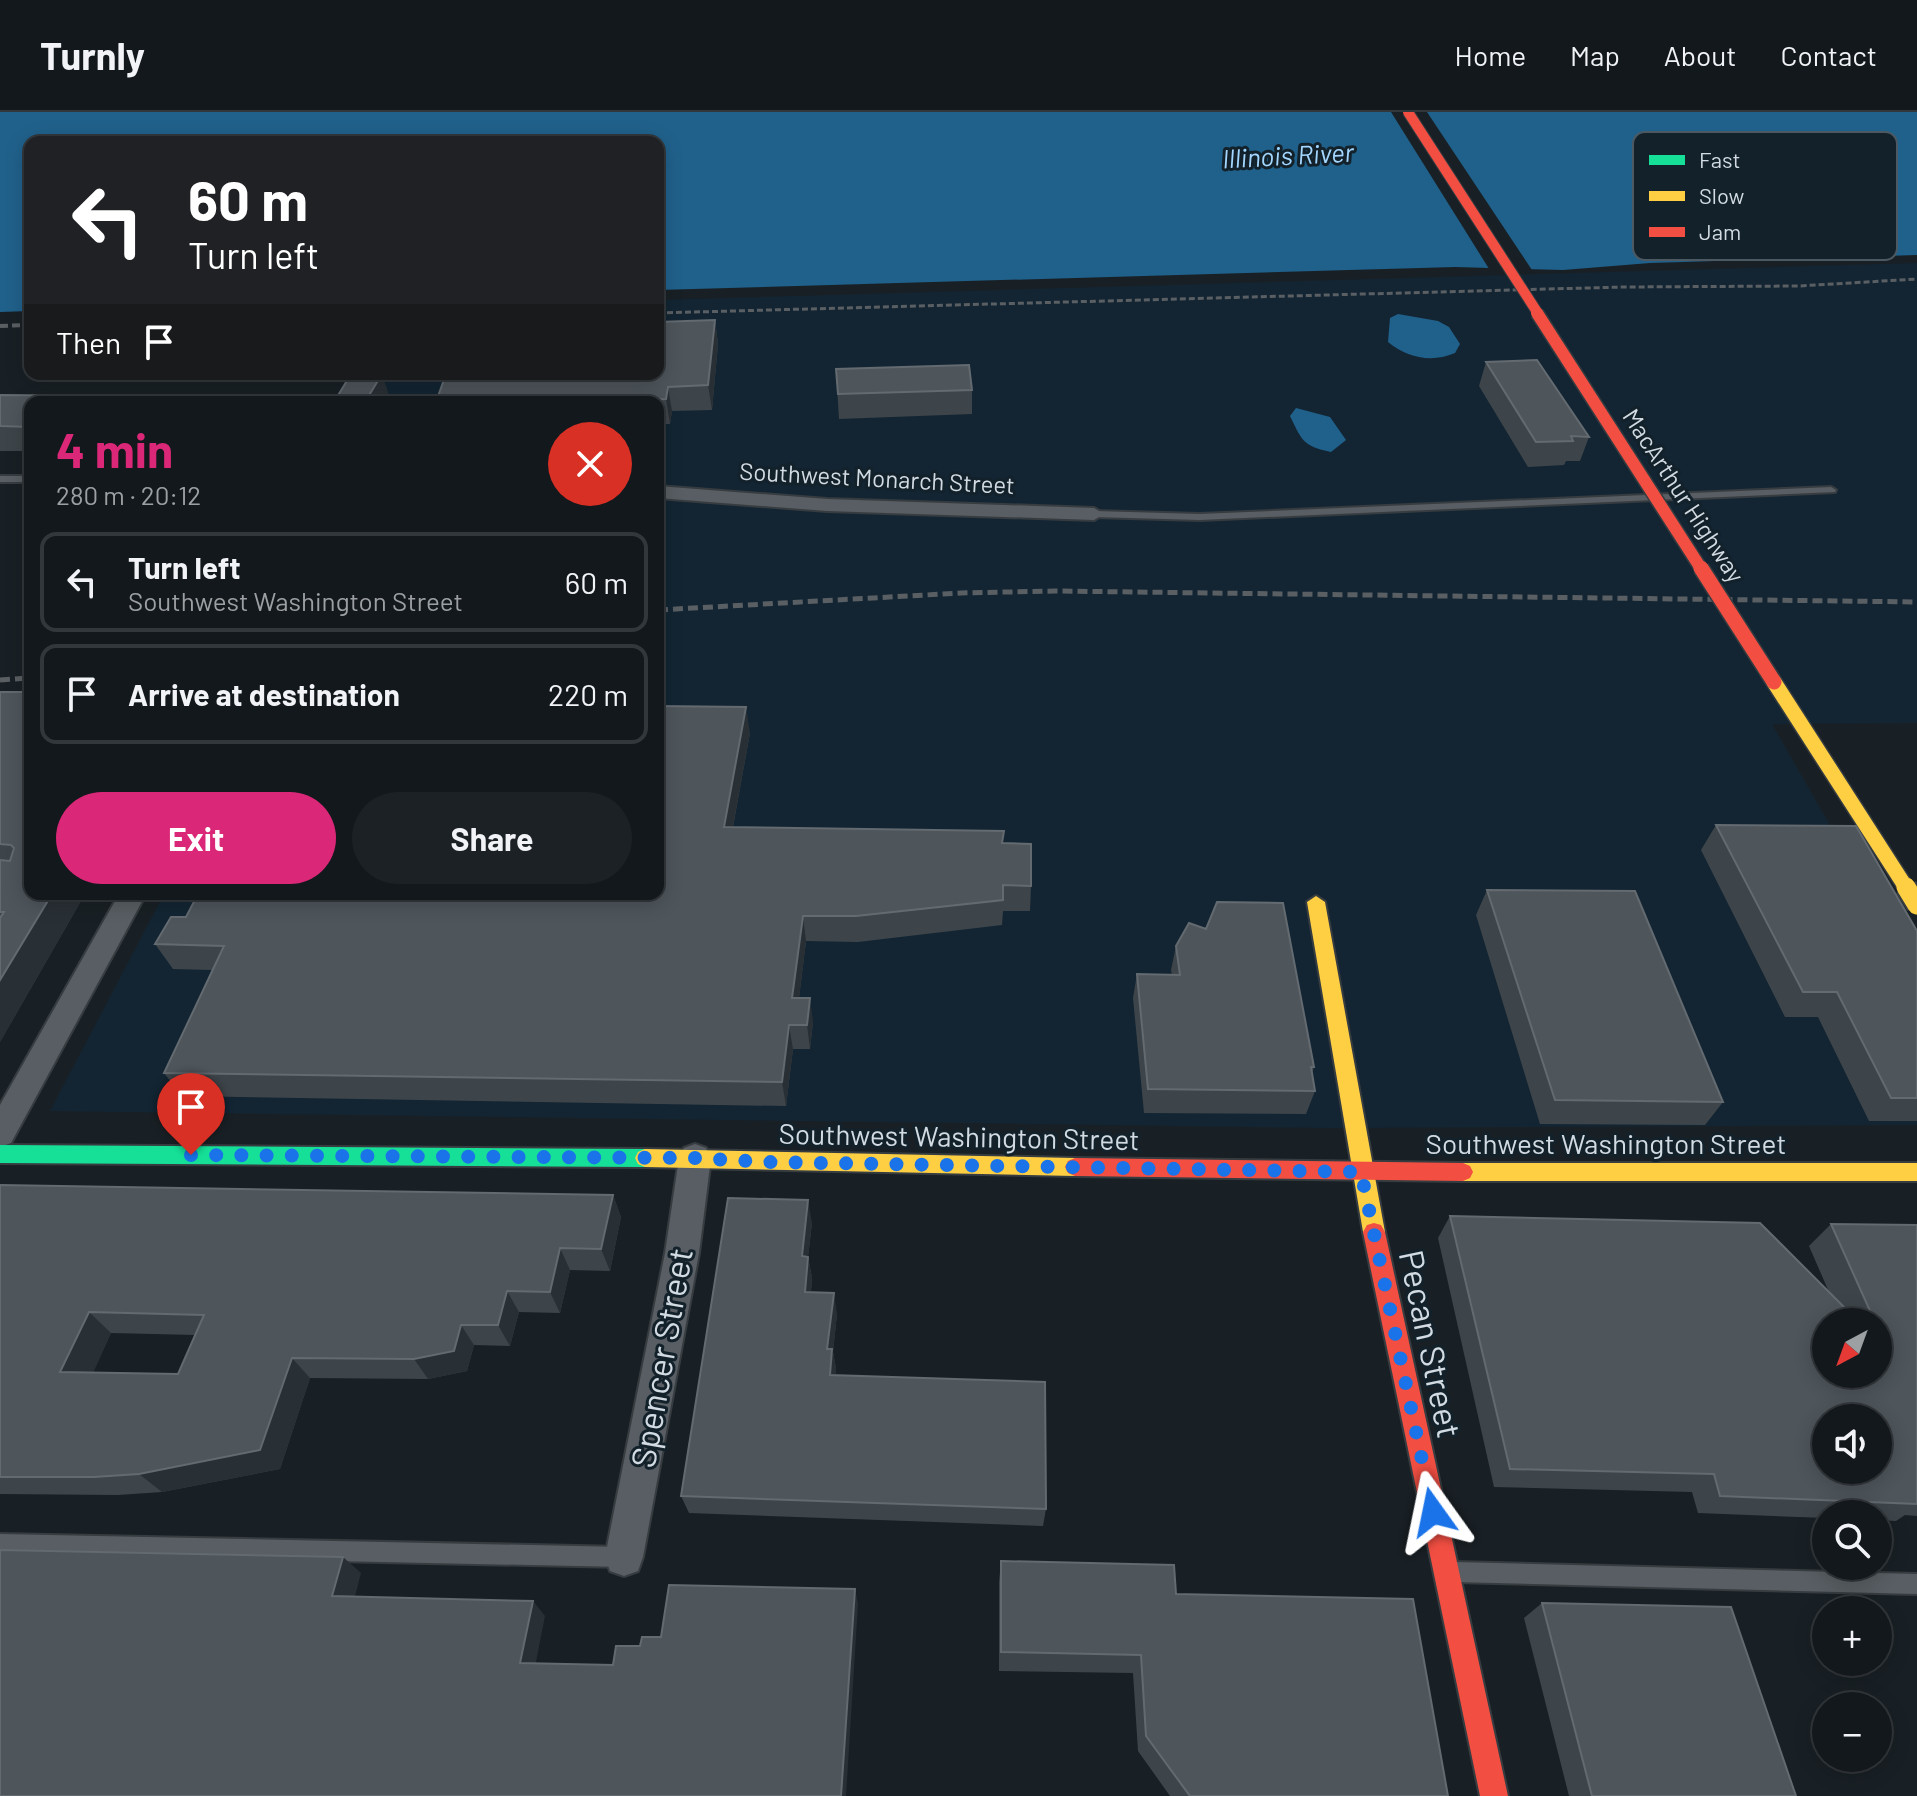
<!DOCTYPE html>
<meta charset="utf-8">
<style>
:root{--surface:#13181c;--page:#1c2125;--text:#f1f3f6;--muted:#9da0a3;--line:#32373b;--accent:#db2777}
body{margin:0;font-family:Barlow,sans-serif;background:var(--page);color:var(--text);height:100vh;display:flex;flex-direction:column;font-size:30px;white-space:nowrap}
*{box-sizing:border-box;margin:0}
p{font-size:26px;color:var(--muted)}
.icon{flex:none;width:44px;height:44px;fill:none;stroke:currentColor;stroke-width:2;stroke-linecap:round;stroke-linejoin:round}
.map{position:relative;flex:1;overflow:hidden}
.details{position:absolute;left:24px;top:284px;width:640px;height:504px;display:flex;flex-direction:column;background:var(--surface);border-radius:16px;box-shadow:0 4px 20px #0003,0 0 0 2px var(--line)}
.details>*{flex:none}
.banner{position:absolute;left:24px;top:24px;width:640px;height:244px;border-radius:16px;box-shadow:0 4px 20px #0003,0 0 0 2px var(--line);background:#202124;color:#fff;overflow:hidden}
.needle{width:52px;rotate:221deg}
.tools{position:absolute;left:1812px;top:1196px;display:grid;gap:16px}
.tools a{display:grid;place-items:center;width:80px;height:80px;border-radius:50%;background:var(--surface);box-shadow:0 4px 20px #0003,0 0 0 2px var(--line);font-size:40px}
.pin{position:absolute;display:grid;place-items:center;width:68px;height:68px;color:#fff;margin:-82px -34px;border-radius:50% 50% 50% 0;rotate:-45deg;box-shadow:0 0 8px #0007}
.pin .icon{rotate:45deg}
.me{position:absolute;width:88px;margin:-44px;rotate:348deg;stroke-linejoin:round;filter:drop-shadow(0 0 6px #0008)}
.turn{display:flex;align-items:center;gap:28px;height:168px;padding:0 32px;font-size:36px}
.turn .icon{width:104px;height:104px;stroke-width:2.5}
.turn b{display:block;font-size:56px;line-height:68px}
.then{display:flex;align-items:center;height:76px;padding:0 32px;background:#0003;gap:16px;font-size:30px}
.round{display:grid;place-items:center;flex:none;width:84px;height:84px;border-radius:42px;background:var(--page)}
.head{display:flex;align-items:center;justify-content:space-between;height:136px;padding:0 32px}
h1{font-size:48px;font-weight:700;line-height:60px;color:var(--accent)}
.primary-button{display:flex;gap:16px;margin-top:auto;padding:16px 32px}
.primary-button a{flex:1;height:92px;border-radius:48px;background:var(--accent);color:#fff;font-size:32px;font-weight:700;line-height:92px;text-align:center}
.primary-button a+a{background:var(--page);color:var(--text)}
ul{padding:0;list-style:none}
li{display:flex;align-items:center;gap:24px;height:100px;margin:0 16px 12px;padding:0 16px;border:4px solid var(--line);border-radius:16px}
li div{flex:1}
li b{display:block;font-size:30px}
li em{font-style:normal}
header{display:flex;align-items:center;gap:48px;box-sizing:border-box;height:112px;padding:0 40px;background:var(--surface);border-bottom:2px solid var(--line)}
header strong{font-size:38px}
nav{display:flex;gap:44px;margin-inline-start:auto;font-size:28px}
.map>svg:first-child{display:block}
.built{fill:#132533}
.water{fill:#20618b}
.pier{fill:#192025}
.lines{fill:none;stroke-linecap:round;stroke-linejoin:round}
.lane-casing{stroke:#363c40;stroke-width:4}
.street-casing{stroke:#363c40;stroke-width:4}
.fast-casing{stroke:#363c40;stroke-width:4}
.slow-casing{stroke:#363c40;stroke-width:4}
.jam-casing{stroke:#363c40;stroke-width:4}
.lane{fill:#585e63;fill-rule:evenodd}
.street{fill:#585e63;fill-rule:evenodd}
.fast{fill:#16e098;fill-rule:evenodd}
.slow{fill:#ffcf43;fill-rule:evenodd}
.jam{fill:#f24e42;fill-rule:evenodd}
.rail-far2{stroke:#5a5f63;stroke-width:3;stroke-dasharray:6 3;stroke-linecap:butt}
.rail-far1{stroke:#5a5f63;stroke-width:4;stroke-dasharray:8 4;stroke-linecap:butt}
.rail{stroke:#5a5f63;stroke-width:5;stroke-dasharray:10 5;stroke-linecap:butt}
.slow-bridge-far1-casing{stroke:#363c40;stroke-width:18;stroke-linecap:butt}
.slow-bridge-casing{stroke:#363c40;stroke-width:23;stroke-linecap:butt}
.jam-bridge-far2-casing{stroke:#363c40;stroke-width:12;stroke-linecap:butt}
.jam-bridge-far1-casing{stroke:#363c40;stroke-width:15;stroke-linecap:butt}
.jam-bridge-casing{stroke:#363c40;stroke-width:18;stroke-linecap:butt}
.slow-bridge-far1{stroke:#ffcf43;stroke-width:15}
.slow-bridge{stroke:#ffcf43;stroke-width:19}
.jam-bridge-far2{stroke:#f24e42;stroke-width:10}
.jam-bridge-far1{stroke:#f24e42;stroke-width:12}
.jam-bridge{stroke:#f24e42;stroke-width:15}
.wall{fill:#3e454a;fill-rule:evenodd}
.shaded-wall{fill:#293035}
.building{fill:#4e555b;stroke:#636a70;stroke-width:2;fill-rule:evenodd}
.route{stroke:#1a73e8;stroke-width:14;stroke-dasharray:0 25.2}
.labels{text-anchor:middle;stroke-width:6;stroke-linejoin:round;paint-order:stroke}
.far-street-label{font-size:24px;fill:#d2dbe2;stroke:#13212b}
.far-water-label{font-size:26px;font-style:italic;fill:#a3d7ff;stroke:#13212b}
.street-label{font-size:28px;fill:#d2dbe2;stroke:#13212b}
.near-street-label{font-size:34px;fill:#d2dbe2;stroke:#13212b}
.key{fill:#13212b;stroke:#4c5962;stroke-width:2}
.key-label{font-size:22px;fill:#d2dbe2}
</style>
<header>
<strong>Turnly</strong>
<nav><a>Home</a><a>Map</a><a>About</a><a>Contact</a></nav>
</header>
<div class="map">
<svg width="1917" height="1684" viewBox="0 0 1917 1684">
<rect width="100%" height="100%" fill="#192025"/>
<path class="built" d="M1917,151V611L1772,612L1917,865V1013L1332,1016L50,999L164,782H658V290H332L351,262H658V188Z"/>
<path class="water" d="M0,0H1917V143L1650,151L1563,158L1455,155L658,178V30H30V199L0,200Z
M1398,202L1438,209L1449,215L1460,232L1455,241C1431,251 1408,246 1388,230L1390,206Z
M1296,296L1330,305L1346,328L1331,340C1302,334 1302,328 1290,304Z"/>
<path class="pier" d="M1391,0H1427L1534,161L1491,160Z"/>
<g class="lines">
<g class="lane-casing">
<path id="lane" d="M0,364H30V370H0Z
M1831,375L1836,378L1835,380L1200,408L1094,405L1089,402L1094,399L1200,402Z
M0,1422L624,1435L631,1438L634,1445L631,1452L624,1455L0,1442Z
M1454,1450L1917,1462V1482L1454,1470L1447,1467L1444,1460L1447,1453Z"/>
</g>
<g class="street-casing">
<path id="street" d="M658,374L827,387L1094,396L1104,402L1094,408L827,399L658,386Z
M119,782H146L11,1031L0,1035V993Z
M695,1032L706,1036L711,1046L699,1141L643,1445L638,1459L624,1464L610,1459L605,1445L665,1141L679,1046L684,1036Z"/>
</g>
<g class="fast-casing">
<path id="fast" d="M0,1033L645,1037L652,1040L655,1046L652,1052L645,1055L0,1051Z"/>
</g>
<g class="slow-casing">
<path id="slow" d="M1316,784L1325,790L1385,1120L1381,1127L1374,1129L1367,1127L1363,1120L1307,790Z
M645,1037L1075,1046L1082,1049L1085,1055L1082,1061L1075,1064L645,1055L638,1052L635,1046L638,1040Z
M1463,1051H1917V1069H1463L1456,1066L1453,1060L1456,1054Z"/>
</g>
<g class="jam-casing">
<path id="jam" d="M1075,1046L1463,1051L1470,1054L1473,1060L1470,1066L1463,1069L1075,1064L1068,1061L1065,1055L1068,1049Z
M1374,1111L1381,1113L1385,1120L1508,1684H1480L1363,1120L1367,1113Z"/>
</g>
<use href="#lane" class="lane"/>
<use href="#street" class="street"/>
<use href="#fast" class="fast"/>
<use href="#slow" class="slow"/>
<use href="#jam" class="jam"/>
<path class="rail-far2" d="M658,201L1624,175L1799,174L1917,167"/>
<path class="rail-far1" d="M0,214L30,213"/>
<path class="rail" d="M658,498L961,481L1055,479L1917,490
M0,568L30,566"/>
<g class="slow-bridge-far1-casing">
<path id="slow-bridge-far1" d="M1774,570L1907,777"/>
</g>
<g class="slow-bridge-casing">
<path id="slow-bridge" d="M1906,775L1917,793"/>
</g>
<g class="jam-bridge-far2-casing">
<path id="jam-bridge-far2" d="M1408,0L1539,203"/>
</g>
<g class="jam-bridge-far1-casing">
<path id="jam-bridge-far1" d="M1537,201L1702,458"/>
</g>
<g class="jam-bridge-casing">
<path id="jam-bridge" d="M1701,456L1774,570"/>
</g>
<use href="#slow-bridge-far1" class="slow-bridge-far1"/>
<use href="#slow-bridge" class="slow-bridge"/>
<use href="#jam-bridge-far2" class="jam-bridge-far2"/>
<use href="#jam-bridge-far1" class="jam-bridge-far1"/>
<use href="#jam-bridge" class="jam-bridge"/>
</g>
<path class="wall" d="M715,208L718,232L712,298L672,299L670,312H658V290H436Z
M1486,250L1589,325L1580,349H1566L1564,353L1528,355L1479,274Z
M836,257L972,278V302L839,307Z
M0,283L30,290V339H0Z
M0,580L85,782L0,930Z
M750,621L733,715L1003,731L1031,774L1030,799H1003L1002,813L858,830L806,829L799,886L813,910L810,937H793L786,994L182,984L164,961L212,858L173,857L155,832L186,805Z
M1716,713L1917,819V1009H1869L1818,905H1785L1701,738Z
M1487,778L1723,990L1705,1013L1540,1012L1476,803Z
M1176,834L1314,955L1312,961L1315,979L1306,1002L1144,1001L1133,886L1137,862L1172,863L1171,858Z
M0,1073L613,1083L621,1105L610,1159L570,1158L560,1201L519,1200L510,1234L474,1233L467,1259L428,1267L310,1266L280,1357L162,1380L118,1383L0,1382ZM111,1221L196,1223L178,1262L93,1260Z
M1450,1104L1829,1180L1809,1134L1831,1112L1917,1113V1404L1905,1403L1896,1409L1878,1408V1402H1826V1406L1698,1401L1692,1380L1494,1375L1438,1126ZM1826,1210H1878V1262Z
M812,1111L808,1145L812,1166L811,1180L837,1202L833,1240L836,1257L835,1263L1046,1397L1043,1414L689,1401L681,1384Z
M1001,1449L1176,1482L1448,1684H1170L1138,1639L1133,1561L999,1559V1470Z
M1542,1491L1796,1684H1569L1524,1506Z"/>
<path class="shaded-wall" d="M715,208L718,232L712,298L708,273Z
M382,262L390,286L388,290H365Z
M668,275L672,299L670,312L666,287Z
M746,595L750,621L728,741L724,715Z
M52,782H85L0,930V868Z
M803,804L806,829L796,910L792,886Z
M810,886L813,910L810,937L807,913Z
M789,913L793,937L786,994L782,970Z
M613,1083L621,1105L610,1159L601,1137Z
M808,1088L812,1111L808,1145L812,1166L809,1201L805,1180L802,1144Z
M560,1136L570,1158L560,1201L550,1180Z
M507,1179L519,1200L510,1234L498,1213Z
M834,1181L837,1202L833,1240L836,1257L834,1283L827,1237Z
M89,1200L111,1221L85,1279L60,1260Z
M461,1213L474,1233L467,1259L428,1267L414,1247Z
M292,1246L310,1266L280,1357L162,1380L139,1362Z
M343,1445L361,1461L351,1500L332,1484Z
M855,1477L858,1492L846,1684H841Z
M533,1489L545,1504L533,1565L520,1551Z"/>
<path class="building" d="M715,208L708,273L668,275L666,287L580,290H436L446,262H658V210Z
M1537,248L1589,325L1571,324L1573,329L1536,330L1486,250Z
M969,253L972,278L838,282L836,257Z
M351,262H382L365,290H334Z
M0,283L116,284L111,290H30V315L0,314Z
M0,580H30V782H52L0,868V806L4,800H0V748L10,749L14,736L11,733L0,732Z
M658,594L746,595L724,715L1004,719L1002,731L1031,732V774L1003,773V788L856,804H803L792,886H810L807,913H789L782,970L164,961L224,834L155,832L171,805H186L198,782H658Z
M1716,713L1856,714L1917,819V986H1891L1837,880H1803Z
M1487,778L1635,779L1723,990L1555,988Z
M1217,790L1283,791L1314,955H1311L1315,979L1148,977L1137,862L1180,863L1176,834L1189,811L1206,817Z
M0,1073L613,1083L601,1137L560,1136L550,1180L507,1179L498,1213H461L454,1239L414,1247L292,1246L260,1338L139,1362L94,1365H0ZM89,1200L204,1203L178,1262L60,1260Z
M728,1086L808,1088L802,1144L808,1145L805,1180L834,1181L827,1237H832L830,1263L1045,1270L1046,1397L681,1384Z
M1450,1104L1760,1111L1859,1210H1826V1262H1878V1229L1888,1239L1878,1217V1210H1875L1831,1112L1917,1113V1392L1720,1384L1714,1362L1510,1357ZM1826,1306H1878V1358H1826Z
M0,1438L343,1445L332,1484L533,1489L520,1551L613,1553L616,1534H640L642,1525H661L669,1473L855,1477L841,1684H0Z
M1001,1449L1174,1453L1176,1482L1413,1487L1448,1684H1190L1146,1624L1141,1543L1001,1540Z
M1542,1491L1731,1495L1796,1684H1592Z"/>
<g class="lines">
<path class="route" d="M191,1043L695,1046L765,1050L1361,1060L1433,1400"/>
</g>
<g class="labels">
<g class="far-street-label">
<text transform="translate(877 367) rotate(3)" y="8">Southwest Monarch Street</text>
<text transform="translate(1683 384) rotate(57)" y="8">MacArthur Highway</text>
</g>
<g class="far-water-label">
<text transform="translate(1288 44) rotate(-3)" y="9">Illinois River</text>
</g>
<g class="street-label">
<text transform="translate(959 1025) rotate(1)" y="10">Southwest Washington Street</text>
<text x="1606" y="1042">Southwest Washington Street</text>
</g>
<g class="near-street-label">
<text transform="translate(1430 1232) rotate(78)" y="12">Pecan Street</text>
<text transform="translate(662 1246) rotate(-80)" y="12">Spencer Street</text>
</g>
</g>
<rect x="1633" y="20" width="264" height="128" rx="12" class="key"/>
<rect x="1649" y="43" width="36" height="10" fill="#16e098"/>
<rect x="1649" y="79" width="36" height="10" fill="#ffcf43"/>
<rect x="1649" y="115" width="36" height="10" fill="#f24e42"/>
<g class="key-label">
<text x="1699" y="56">Fast</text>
<text x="1699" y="92">Slow</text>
<text x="1699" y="128">Jam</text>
</g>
</svg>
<div class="tools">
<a><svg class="needle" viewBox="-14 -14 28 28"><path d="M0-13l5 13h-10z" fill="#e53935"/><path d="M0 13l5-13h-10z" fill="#9da0a3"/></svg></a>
<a><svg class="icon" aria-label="sound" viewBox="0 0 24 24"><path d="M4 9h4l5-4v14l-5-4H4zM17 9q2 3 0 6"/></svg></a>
<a><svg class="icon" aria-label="search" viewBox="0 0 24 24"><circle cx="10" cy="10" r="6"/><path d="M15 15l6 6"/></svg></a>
<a>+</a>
<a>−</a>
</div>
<div class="pin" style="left:191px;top:1043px;background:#d93025"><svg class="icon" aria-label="arrive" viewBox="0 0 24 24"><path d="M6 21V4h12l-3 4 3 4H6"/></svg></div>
<svg class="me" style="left:1433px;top:1400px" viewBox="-20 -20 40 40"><path d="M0-17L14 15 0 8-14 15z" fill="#1a73e8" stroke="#fff" stroke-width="4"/></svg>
<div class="banner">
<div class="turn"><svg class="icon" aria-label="left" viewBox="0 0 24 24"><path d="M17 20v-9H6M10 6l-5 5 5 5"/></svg><div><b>60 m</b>Turn left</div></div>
<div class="then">Then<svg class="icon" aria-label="arrive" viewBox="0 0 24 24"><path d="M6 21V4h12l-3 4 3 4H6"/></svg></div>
</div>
<section class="details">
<div class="head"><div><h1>4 min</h1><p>280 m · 20:12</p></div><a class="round" style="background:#d93025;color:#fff"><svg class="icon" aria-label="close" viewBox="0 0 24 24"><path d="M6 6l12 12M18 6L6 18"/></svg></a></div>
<ul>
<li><svg class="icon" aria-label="left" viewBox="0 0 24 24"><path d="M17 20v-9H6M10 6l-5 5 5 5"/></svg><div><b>Turn left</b><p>Southwest Washington Street</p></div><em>60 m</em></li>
<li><svg class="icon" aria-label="arrive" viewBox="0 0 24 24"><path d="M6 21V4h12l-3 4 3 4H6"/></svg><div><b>Arrive at destination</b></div><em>220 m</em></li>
</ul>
<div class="primary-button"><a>Exit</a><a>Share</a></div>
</section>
</div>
